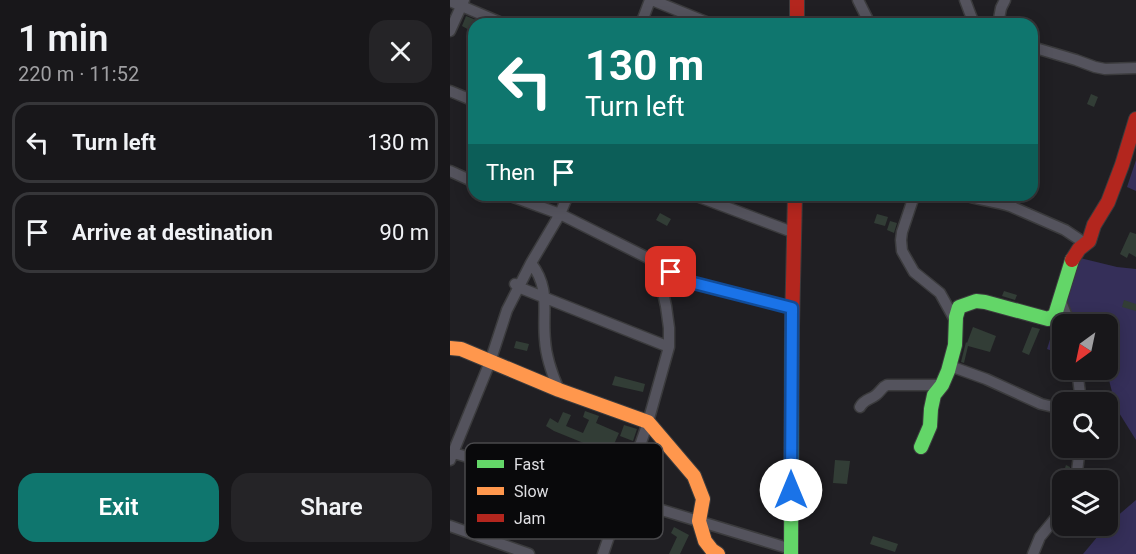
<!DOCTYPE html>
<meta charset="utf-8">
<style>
:root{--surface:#18171a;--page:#252427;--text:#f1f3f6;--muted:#9f9fa2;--line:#363639;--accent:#0f766e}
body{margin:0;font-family:Roboto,sans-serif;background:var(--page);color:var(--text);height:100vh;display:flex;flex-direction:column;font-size:22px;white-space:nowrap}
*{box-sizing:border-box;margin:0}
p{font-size:20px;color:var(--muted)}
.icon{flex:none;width:33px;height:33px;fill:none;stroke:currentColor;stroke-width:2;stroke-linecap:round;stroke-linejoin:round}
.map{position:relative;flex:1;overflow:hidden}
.details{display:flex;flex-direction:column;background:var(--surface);width:450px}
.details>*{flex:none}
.hud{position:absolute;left:18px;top:18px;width:570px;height:183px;border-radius:18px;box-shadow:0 3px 15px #0003,0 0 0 2px var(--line);background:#0f766e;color:#fff;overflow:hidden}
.needle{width:39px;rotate:213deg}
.controls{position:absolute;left:602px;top:314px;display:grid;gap:12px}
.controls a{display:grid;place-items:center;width:66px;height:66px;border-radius:12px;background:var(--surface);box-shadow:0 3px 15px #0003,0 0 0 2px var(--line);font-size:30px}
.pin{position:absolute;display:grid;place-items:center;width:51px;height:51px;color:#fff;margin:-26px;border-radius:12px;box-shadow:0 3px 9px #0006}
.me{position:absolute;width:66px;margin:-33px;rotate:0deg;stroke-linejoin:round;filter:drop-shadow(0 0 4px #0008)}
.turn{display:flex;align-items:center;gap:21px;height:126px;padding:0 18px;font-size:27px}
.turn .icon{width:78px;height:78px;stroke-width:2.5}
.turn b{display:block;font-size:42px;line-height:51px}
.then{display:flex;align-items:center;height:57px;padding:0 18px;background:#0003;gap:12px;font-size:22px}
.round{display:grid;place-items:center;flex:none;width:63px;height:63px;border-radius:18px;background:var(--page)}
.head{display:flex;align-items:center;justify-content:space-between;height:102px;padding:0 18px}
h1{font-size:36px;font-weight:600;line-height:45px}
.cta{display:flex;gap:12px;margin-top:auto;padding:12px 18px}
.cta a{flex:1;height:69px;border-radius:18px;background:var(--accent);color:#fff;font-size:24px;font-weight:600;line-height:69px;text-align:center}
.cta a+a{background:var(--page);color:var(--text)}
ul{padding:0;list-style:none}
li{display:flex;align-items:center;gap:18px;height:81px;margin:0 12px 9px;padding:0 6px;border:3px solid var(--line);border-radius:18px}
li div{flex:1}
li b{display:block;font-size:22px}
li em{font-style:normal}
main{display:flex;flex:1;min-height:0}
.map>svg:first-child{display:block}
.green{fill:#352f59}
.building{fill:#323d36}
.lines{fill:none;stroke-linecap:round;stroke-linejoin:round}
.street-casing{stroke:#3b3b3d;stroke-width:13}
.fast-casing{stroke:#3b3b3d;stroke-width:16}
.slow-casing{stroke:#3b3b3d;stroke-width:16}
.jam-casing{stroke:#3b3b3d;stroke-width:16}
.street{stroke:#54535d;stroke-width:10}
.fast{stroke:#63d668;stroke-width:14}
.slow{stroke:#ff974d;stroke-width:14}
.jam{stroke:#b3261e;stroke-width:14}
.route-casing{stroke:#114b97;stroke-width:15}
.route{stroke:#1a73e8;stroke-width:10}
.key{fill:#09090b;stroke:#49494c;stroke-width:1.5}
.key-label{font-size:16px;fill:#dfdfe3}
</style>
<main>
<section class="details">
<div class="head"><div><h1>1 min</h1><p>220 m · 11:52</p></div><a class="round"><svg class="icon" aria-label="close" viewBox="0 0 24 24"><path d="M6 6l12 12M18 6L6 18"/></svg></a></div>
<ul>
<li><svg class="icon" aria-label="left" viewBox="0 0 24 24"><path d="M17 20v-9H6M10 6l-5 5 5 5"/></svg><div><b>Turn left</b></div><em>130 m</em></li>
<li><svg class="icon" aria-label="arrive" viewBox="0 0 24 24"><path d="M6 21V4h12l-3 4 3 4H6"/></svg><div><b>Arrive at destination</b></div><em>90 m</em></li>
</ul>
<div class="cta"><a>Exit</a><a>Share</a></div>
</section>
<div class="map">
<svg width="686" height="554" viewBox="0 0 686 554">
<rect width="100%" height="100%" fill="#201f23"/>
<path class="green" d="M686,160V191L677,187Z
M626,257L667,267L686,269V440L666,408L658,376L643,369H657V324H612V355L597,349Z
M686,500V554H633L658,524Z"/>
<path class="building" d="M16,16L26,20L21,31L12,26Z
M641,94L648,97L644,107L637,104Z
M210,213L221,219L217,226L206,220Z
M427,214L438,217L435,226L424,223Z
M440,221L447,223L444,233L437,230Z
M680,232L686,234V257L679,253L677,258L670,254Z
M554,291L567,295L565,300L552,296Z
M674,300L686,304V311L672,307Z
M523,327L546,336L540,352L518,346L514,363L511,362L516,342L517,343Z
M582,327L590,329L579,355L572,352Z
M66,341L79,344L77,351L64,348Z
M165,376L195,384L193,392L162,385Z
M135,411L149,416L146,423L169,433L161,451L159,450L155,469L147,467L148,461L143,460L144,456L139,455L141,446L104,431L96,426L100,418L108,423L113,412L121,415L116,426L133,433L139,420L133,417Z
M174,425L187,429L183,441L170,436Z
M385,460L400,461L397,484L383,483Z
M616,465L620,467L619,480H611Z
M224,527L239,535L230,554H219L227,537L221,533Z
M423,536L448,544L445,552L420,544Z"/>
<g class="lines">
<g class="street-casing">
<path id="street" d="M202,0L261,24
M408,0L420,24
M515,0L524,24
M0,1L54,24
M191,24L200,0
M548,24L551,8L555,0
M0,31L14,0
M582,47L626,60L645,67L655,69L686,68
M0,91L24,101
M0,171L24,182
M58,195L110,214L206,262L236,281L342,308
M244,195L345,233
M463,195L462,202L452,232L451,240L452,251L464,272L490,293L505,320
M514,195C529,200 545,201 560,206L615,230L636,244
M81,263C101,289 92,311 95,340C96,358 102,374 109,390
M65,284L68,287L219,347
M610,299L620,324
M500,366L536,379L591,404L612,409
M627,369L631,402
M410,407C414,399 420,400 426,395C431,391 432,387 437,385H492
M3,453L172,498L341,549
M0,460L40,362L57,310L81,263L110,214L118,195
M626,480L630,447
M0,526L79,554
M153,554L198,422L219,347V328L216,306L206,262
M583,554L590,537L612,510"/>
</g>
<g class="fast-casing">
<path id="fast" d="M471,447L480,426L481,409L484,395L492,385L498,371L505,345L506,317L509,307L526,301L535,302L598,319L605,315L622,260
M341,554L342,327"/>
</g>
<g class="slow-casing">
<path id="slow" d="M0,348L11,349L109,390L198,422L244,476L253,499L249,521L255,541L262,550L268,554"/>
</g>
<g class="jam-casing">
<path id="jam" d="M347,0V24
M622,260L629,249L639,241L644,225L658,202L672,165L686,119
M342,327L345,195"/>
</g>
<use href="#street" class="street"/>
<use href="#fast" class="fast"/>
<use href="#slow" class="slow"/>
<use href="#jam" class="jam"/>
</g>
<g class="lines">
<g class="route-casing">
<path id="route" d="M221,272L236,281L342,308L341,490"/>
</g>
<use href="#route" class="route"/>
</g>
<rect x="15" y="443" width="198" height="96" rx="9" class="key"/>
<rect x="27" y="460" width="27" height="8" fill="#63d668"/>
<rect x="27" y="487" width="27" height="8" fill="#ff974d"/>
<rect x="27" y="514" width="27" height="8" fill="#b3261e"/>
<g class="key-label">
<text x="64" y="470">Fast</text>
<text x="64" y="497">Slow</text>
<text x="64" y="524">Jam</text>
</g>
</svg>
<div class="controls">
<a><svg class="needle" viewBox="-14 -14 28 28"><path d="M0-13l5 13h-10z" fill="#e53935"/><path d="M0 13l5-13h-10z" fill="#9f9fa2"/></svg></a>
<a><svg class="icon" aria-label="search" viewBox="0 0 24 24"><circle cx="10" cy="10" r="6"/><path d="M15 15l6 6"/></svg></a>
<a><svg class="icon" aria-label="layers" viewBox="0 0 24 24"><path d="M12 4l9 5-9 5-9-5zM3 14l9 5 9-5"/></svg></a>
</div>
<div class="pin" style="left:221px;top:272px;background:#d93025"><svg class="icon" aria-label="arrive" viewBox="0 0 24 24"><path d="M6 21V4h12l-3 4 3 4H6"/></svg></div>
<svg class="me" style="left:341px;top:490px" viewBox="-20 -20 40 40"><circle r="19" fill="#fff"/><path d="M0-13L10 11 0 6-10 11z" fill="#1a73e8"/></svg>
<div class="hud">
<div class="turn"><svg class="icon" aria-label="left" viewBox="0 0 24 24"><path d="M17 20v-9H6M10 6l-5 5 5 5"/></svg><div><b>130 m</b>Turn left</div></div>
<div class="then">Then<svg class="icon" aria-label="arrive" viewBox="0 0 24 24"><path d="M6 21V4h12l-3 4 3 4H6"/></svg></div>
</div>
</div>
</main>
